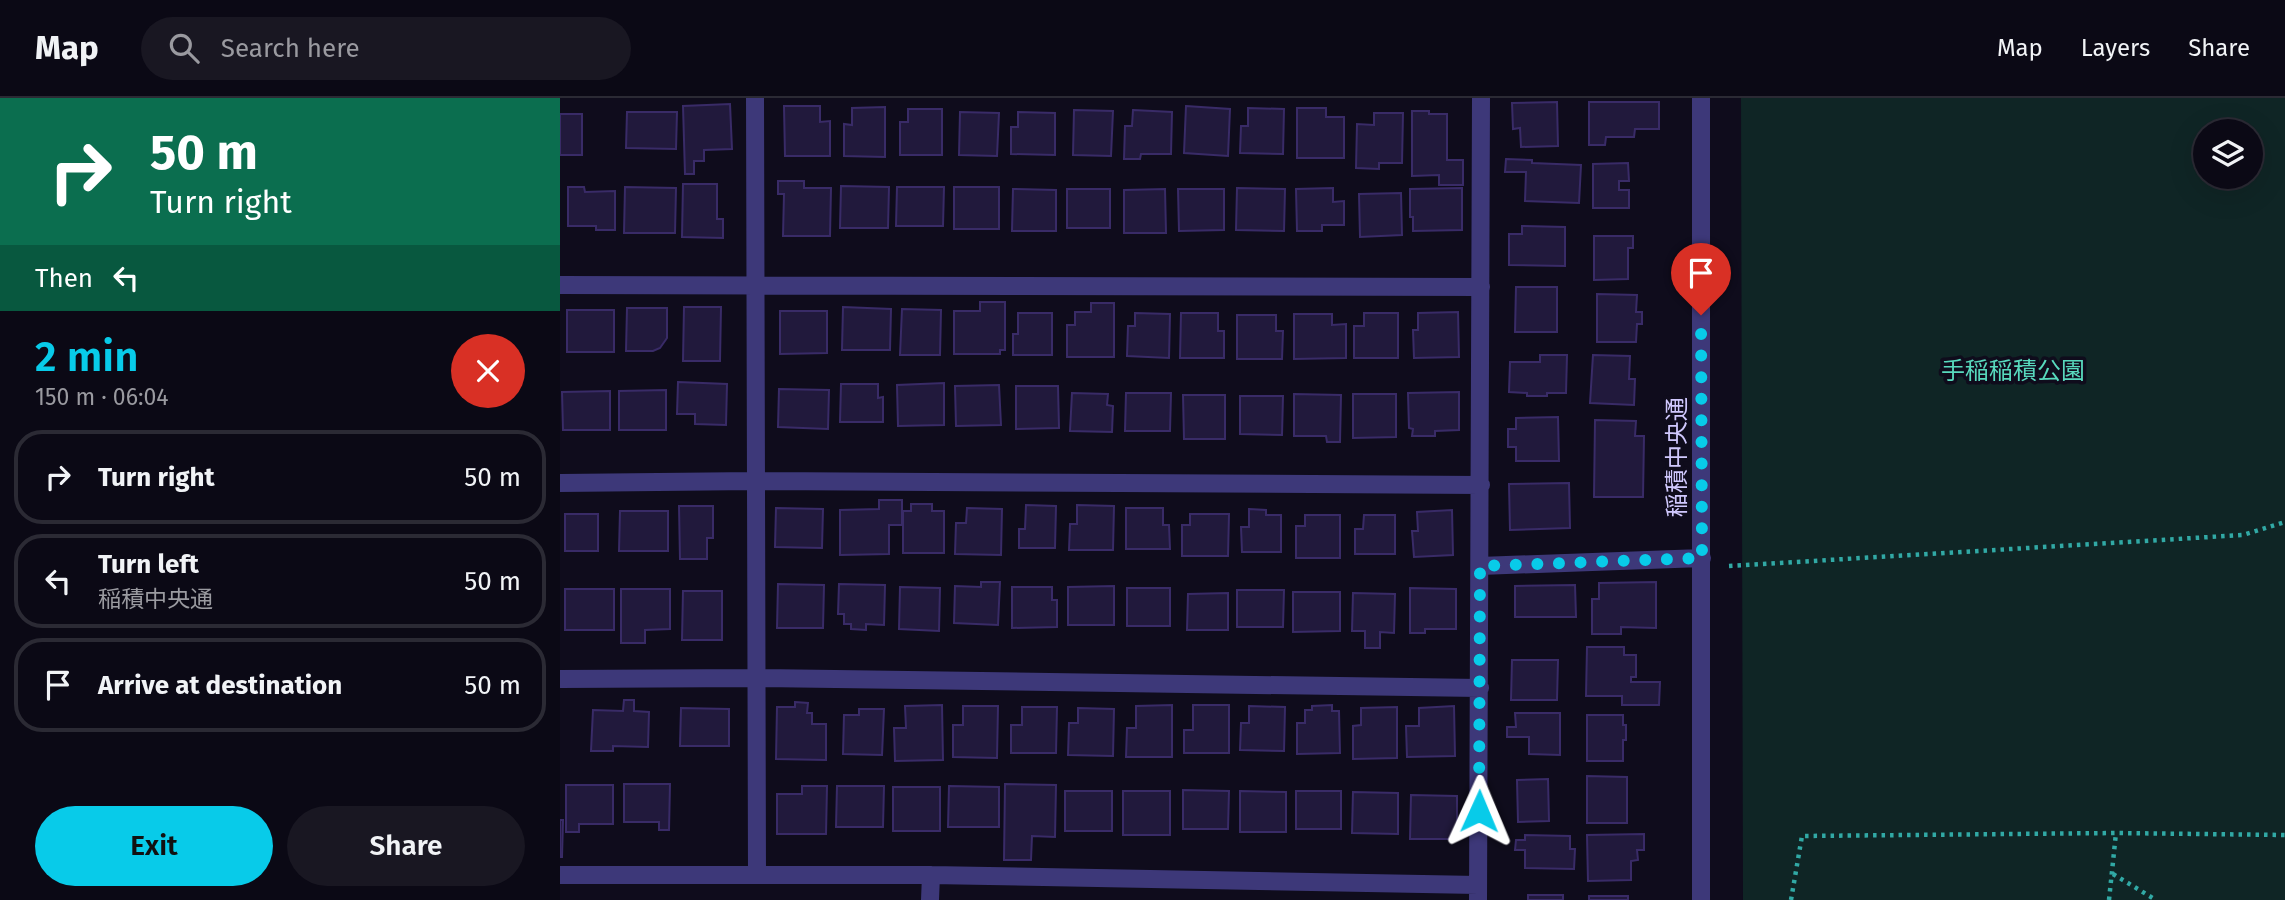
<!DOCTYPE html>
<meta charset="utf-8">
<style>
:root{--surface:#0b0915;--page:#191722;--text:#f1f3f6;--muted:#9a9aa0;--line:#2b2a34;--accent:#08cbe9}
body{margin:0;font-family:"Fira Sans","Noto Sans JP",sans-serif;background:var(--page);color:var(--text);height:100vh;display:flex;flex-direction:column;font-size:26px;white-space:nowrap}
*{box-sizing:border-box;margin:0}
p{font-size:23px;color:var(--muted)}
.icon{flex:none;width:38px;height:38px;fill:none;stroke:currentColor;stroke-width:2;stroke-linecap:round;stroke-linejoin:round}
.map{position:relative;flex:1;overflow:hidden}
.side{display:flex;flex-direction:column;background:var(--surface);width:560px}
.side>*{flex:none}
.hud{background:#0b6e4f;color:#fff;overflow:hidden}
.tools{position:absolute;left:1633px;top:21px;display:grid;gap:14px}
.tools a{display:grid;place-items:center;width:70px;height:70px;border-radius:50%;background:var(--surface);box-shadow:0 7px 28px #0002,0 0 0 2px var(--line);font-size:35px}
.pin{position:absolute;display:grid;place-items:center;width:60px;height:60px;color:#fff;margin:-72px -30px;border-radius:50% 50% 50% 0;rotate:-45deg;box-shadow:0 0 7px #0007}
.pin .icon{rotate:45deg}
.me{position:absolute;width:77px;margin:-38px;rotate:1deg;stroke-linejoin:round;filter:drop-shadow(0 0 5px #0008)}
.turn{display:flex;align-items:center;gap:24px;height:147px;padding:0 35px;font-size:32px}
.turn .icon{width:91px;height:91px;stroke-width:2.5}
.turn b{display:block;font-size:49px;line-height:60px}
.then{display:flex;align-items:center;height:66px;padding:0 35px;background:#0003;gap:14px;font-size:26px}
.round{display:grid;place-items:center;flex:none;width:74px;height:74px;border-radius:37px;background:var(--page)}
.head{display:flex;align-items:center;justify-content:space-between;height:119px;padding:0 35px}
h1{font-size:42px;font-weight:600;line-height:52px;color:var(--accent)}
.button{display:flex;gap:14px;margin-top:auto;padding:14px 35px}
.button a{flex:1;height:80px;border-radius:42px;background:var(--accent);color:#111;font-size:28px;font-weight:600;line-height:80px;text-align:center}
.button a+a{background:var(--page);color:var(--text)}
ul{padding:0;list-style:none}
li{display:flex;align-items:center;gap:21px;height:94px;margin:0 14px 10px;padding:0 21px;border:4px solid var(--line);border-radius:28px}
li div{flex:1}
li b{display:block;font-size:26px}
li em{font-style:normal}
header{display:flex;align-items:center;gap:42px;box-sizing:border-box;height:98px;padding:0 35px;background:var(--surface);border-bottom:2px solid var(--line)}
header strong{font-size:33px}
nav{display:flex;gap:38px;margin-inline-start:auto;font-size:24px}
.search{width:490px;height:63px;background:var(--page);display:flex;align-items:center;gap:18px;box-sizing:border-box;padding:0 24px;border-radius:38px;color:var(--muted);font-size:26px}
main{display:flex;flex:1;min-height:0}
.map>svg:first-child{display:block}
.green{fill:#0f2525;fill-rule:evenodd}
.building{fill:#21193c;stroke:#392b67;stroke-width:2}
.lines{fill:none;stroke-linecap:round;stroke-linejoin:round}
.path{stroke:#31a9a5;stroke-width:4.5;stroke-dasharray:3.5 5;stroke-linecap:butt}
.minor{stroke:#3d3879;stroke-width:18}
.route{stroke:#08cbe9;stroke-width:12;stroke-dasharray:0 21.6}
.labels{text-anchor:middle;stroke-width:7;stroke-linejoin:round;paint-order:stroke}
.park-label{font-size:24px;fill:#58d9bd;stroke:#0f0c1c}
.street-label{font-size:24px;fill:#d0c8fd;stroke:#0f0c1c}
</style>
<header>
<strong>Map</strong>
<div class="search"><svg class="icon" aria-label="search" viewBox="0 0 24 24"><circle cx="10" cy="10" r="6"/><path d="M15 15l6 6"/></svg>Search here</div>
<nav><a>Map</a><a>Layers</a><a>Share</a></nav>
</header>
<main>
<section class="side">
<div class="hud">
<div class="turn"><svg class="icon" aria-label="right" viewBox="0 0 24 24"><path d="M7 20v-9h11M14 6l5 5-5 5"/></svg><div><b>50 m</b>Turn right</div></div>
<div class="then">Then<svg class="icon" aria-label="left" viewBox="0 0 24 24"><path d="M17 20v-9H6M10 6l-5 5 5 5"/></svg></div>
</div>
<div class="head"><div><h1>2 min</h1><p>150 m · 06:04</p></div><a class="round" style="background:#d93025;color:#fff"><svg class="icon" aria-label="close" viewBox="0 0 24 24"><path d="M6 6l12 12M18 6L6 18"/></svg></a></div>
<ul>
<li><svg class="icon" aria-label="right" viewBox="0 0 24 24"><path d="M7 20v-9h11M14 6l5 5-5 5"/></svg><div><b>Turn right</b></div><em>50 m</em></li>
<li><svg class="icon" aria-label="left" viewBox="0 0 24 24"><path d="M17 20v-9H6M10 6l-5 5 5 5"/></svg><div><b>Turn left</b><p>稲積中央通</p></div><em>50 m</em></li>
<li><svg class="icon" aria-label="arrive" viewBox="0 0 24 24"><path d="M6 21V4h12l-3 4 3 4H6"/></svg><div><b>Arrive at destination</b></div><em>50 m</em></li>
</ul>
<div class="button"><a>Exit</a><a>Share</a></div>
</section>
<div class="map">
<svg width="1725" height="802" viewBox="0 0 1725 802">
<rect width="100%" height="100%" fill="#0f0c1c"/>
<path class="green" d="M1181,0H1725V802H1183ZM1690,33V79H1645V33Z"/>
<path class="building" d="M997,4L998,48L961,49L960,30L953,31L952,5Z
M1029,4H1099V31H1075L1074,39H1046L1045,47H1029Z
M170,6L172,51L144,52V63H134V76H125L123,8Z
M224,8H260V24L270,23V58H225Z
M626,8L670,11L668,58L624,55Z
M325,9V59L284,58V26L292,27V10Z
M688,10L724,11L723,56L680,55L681,28H688Z
M737,10H766V19H784V60H737Z
M348,11H382V57H340V24H348Z
M514,12L553,13L551,58L513,57Z
M573,12L612,14L611,56H581L580,61H564L565,28H572Z
M852,13H869V16H887V62H903V87H879V77L852,78Z
M67,14H117L116,51L66,50Z
M400,14L439,15L437,58L399,57Z
M458,14L495,15V57L451,56V29H458Z
M814,15H843L842,65H819V71L796,70L797,26L814,27Z
M0,16H22V57H0Z
M946,61L972,62V65L1021,67L1019,105L965,103L966,74H945Z
M1068,65L1069,83H1059V92H1069V110H1033V66Z
M218,83H244V90H271L270,138H223L224,96H218Z
M123,86H157V121H163V140L122,139Z
M281,88L329,89L328,130H280Z
M8,89H24L25,94L55,93V132H36V128H8Z
M65,89L116,90L115,135H64Z
M337,89H384L383,128H336Z
M394,89H439V131H394Z
M677,90L725,91L724,133L676,132Z
M773,90V104L784,103V127H762V133H737L736,91Z
M902,90V132L853,133V119H850V91Z
M453,91L496,92V133H452Z
M507,91H550V130H507Z
M605,91L606,135H564V92Z
M618,91H664V132L619,133Z
M841,95L842,137L800,139L799,96Z
M962,128L1005,129V168L949,167V136H962Z
M1034,138H1073V150H1068V181L1034,182Z
M956,189H997V234H955Z
M1037,196L1077,197L1076,214H1082V226H1077L1076,244H1037Z
M420,204H445V252H440V256H394V213H420Z
M531,205H554V259H507V227H515V214H531Z
M124,209H161L160,263H123Z
M283,209L331,211L330,252H282Z
M67,210H107V240L100,250L93,253H66Z
M342,211L381,212L380,257H340Z
M7,212H54V254H7Z
M220,213H267V255L220,256Z
M898,214L899,259L854,260L853,232H858V215Z
M458,215H492V257H453V236H458Z
M575,215L610,216L609,260L567,258L568,228H575Z
M621,215H658V233H664V260H620Z
M804,215H838V260H794V228H804Z
M734,216H772V227L786,226V260L734,261Z
M677,217H716V233H723L722,261H677Z
M980,257H1007L1006,295H987V298H967V295L949,294L950,264H980Z
M1033,257L1070,258L1069,281H1075L1074,307L1030,305Z
M118,284L167,286L166,327L135,326V316H117Z
M384,285V327L338,328L337,287Z
M281,286H318V300L323,299V324H280Z
M439,287L441,327L396,328L395,288Z
M456,288H498L499,330L456,331Z
M219,291L269,292L268,331L218,329Z
M106,292V332H59V293Z
M50,293V332H3L2,294Z
M899,294V332L875,333V338H852L853,331L849,330L848,295Z
M512,295L548,296L547,307L553,308L552,334L510,333Z
M566,295H611L610,333H565Z
M734,296L781,297L780,344H767L766,338H734Z
M793,296H836V339L793,340Z
M623,297H665V341H624Z
M680,298H723L722,337L680,336Z
M998,319L999,363H956V349H948V331H956V320Z
M1035,322L1076,323L1075,338H1084L1083,399H1034Z
M1009,385L1010,430L950,432L949,386Z
M319,402H342V427H329V456L280,457V412L319,411Z
M351,406H372V413H384V455H343V413H351Z
M466,407L496,408L495,450H459V431H465Z
M517,407L554,408L553,452H509L510,426H517Z
M119,408H153V440H147V461H120Z
M216,410L263,411L262,450L215,449Z
M407,410L442,411L441,457L395,456L396,425H406Z
M566,410H603V427H609L610,451H566Z
M689,411L706,412V417H721V454H682L681,429H689Z
M892,412L893,457L854,459L852,433H858L857,414Z
M60,413H108V453H59Z
M5,416H38V453H5Z
M630,416H669L668,458H622V427H630Z
M745,417H780V460H736V428H745Z
M804,417H835V456H795V431H803Z
M421,484H440L438,527L394,525L395,488L421,489Z
M1096,484V530L1061,529V536H1032V501H1039V485Z
M218,486L264,487L263,530H217Z
M279,486L325,487L324,527L306,526V532L291,531V526H284V516H278Z
M1015,487L1016,519H955V488Z
M554,488V527H508V489Z
M340,489L380,490L379,533L339,531Z
M452,489H492V502H497V529L452,530Z
M567,490H610V528H567Z
M850,490L896,491V531H865V535H850Z
M5,491H54V532H5Z
M61,491H110V531L85,532V545H61Z
M677,492H724L723,529H677Z
M123,493H162V542H122Z
M733,494H780V533L733,534Z
M668,495V532H627L628,496Z
M793,495L835,496L834,535L820,534V550H805V533H792Z
M1027,549H1064V557H1076V579H1071V584H1100L1099,607H1062V598H1026Z
M952,562H998L997,602H951Z
M64,602H74V613L89,614L88,649L53,648V653H31L33,612L63,613Z
M235,604L248,605L247,615H252V626H266V662L216,661L217,609H235Z
M382,607L383,662L335,663L334,630H346L345,608Z
M612,607V659H566L567,630H576V608Z
M633,607H669V655H624V632H633Z
M772,607V613H779L780,655L737,656V625H745V612H752V608Z
M403,608H438L437,660L393,659V627H403Z
M689,608L725,609L724,653L680,652L681,625H689Z
M894,608L895,658L847,659L846,628H859V610Z
M462,609H497L496,655H451V627H462Z
M837,609V660L793,661V628L801,627V610Z
M121,610L169,611V648H120Z
M518,610L554,611L553,658L508,657L509,625H518Z
M299,611H324L322,657L283,656L284,617H299Z
M955,615H1000V657L969,656V639H947V629H956Z
M1027,617H1063V627H1066V642H1063V663H1027Z
M1027,678L1067,679V725H1027Z
M988,681L989,723L958,724L957,682Z
M64,686H110L109,732H99V724H64Z
M445,686L496,687L495,739L472,738L471,762H444Z
M6,687H53V726H19V734H6Z
M242,688H267L266,736H217V696H242Z
M277,688H324L323,729H276Z
M389,688L439,689V729H388Z
M333,689H380V733H333Z
M623,692L669,693L668,731H623Z
M505,693H552V733H505Z
M563,693H610V737H563Z
M680,693L726,694V734H680Z
M736,693H781V731H736Z
M793,694L838,695V736L792,735Z
M851,697L897,698V741H850Z
M0,722H3L2,759H0Z
M1084,736V752H1077L1078,762L1071,763V782L1028,783L1027,737Z
M965,737L1010,738V751H1015L1014,771L965,770V752H955L956,742H965Z
M968,797H1003V802H968Z
M1029,798H1068V802H1029Z"/>
<g class="lines">
<path class="path" d="M1169,468L1683,437L1725,424
M1553,776L1596,802
M1231,802L1242,738L1556,735L1725,737
M1549,802L1556,735"/>
<path class="minor" d="M195,0L197,776
M1141,0V802
M0,187L921,189
M0,385L195,383L921,387
M920,468L1142,460
M0,581L196,580L920,590
M0,777H371L918,787
M370,802L371,777
M918,802L921,0"/>
</g>
<g class="lines">
<path class="route" d="M919,713L920,468L1142,460L1141,217"/>
</g>
<g class="labels">
<g class="park-label">
<text x="1453" y="281">手稲稲積公園</text>
</g>
<g class="street-label">
<text transform="translate(1117 359) rotate(-90)" y="8">稲積中央通</text>
</g>
</g>
</svg>
<div class="tools">
<a><svg class="icon" aria-label="layers" viewBox="0 0 24 24"><path d="M12 4l9 5-9 5-9-5zM3 14l9 5 9-5"/></svg></a>
</div>
<div class="pin" style="left:1141px;top:217px;background:#d93025"><svg class="icon" aria-label="arrive" viewBox="0 0 24 24"><path d="M6 21V4h12l-3 4 3 4H6"/></svg></div>
<svg class="me" style="left:919px;top:713px" viewBox="-20 -20 40 40"><path d="M0-17L14 15 0 8-14 15z" fill="#08cbe9" stroke="#fff" stroke-width="4"/></svg>
</div>
</main>
